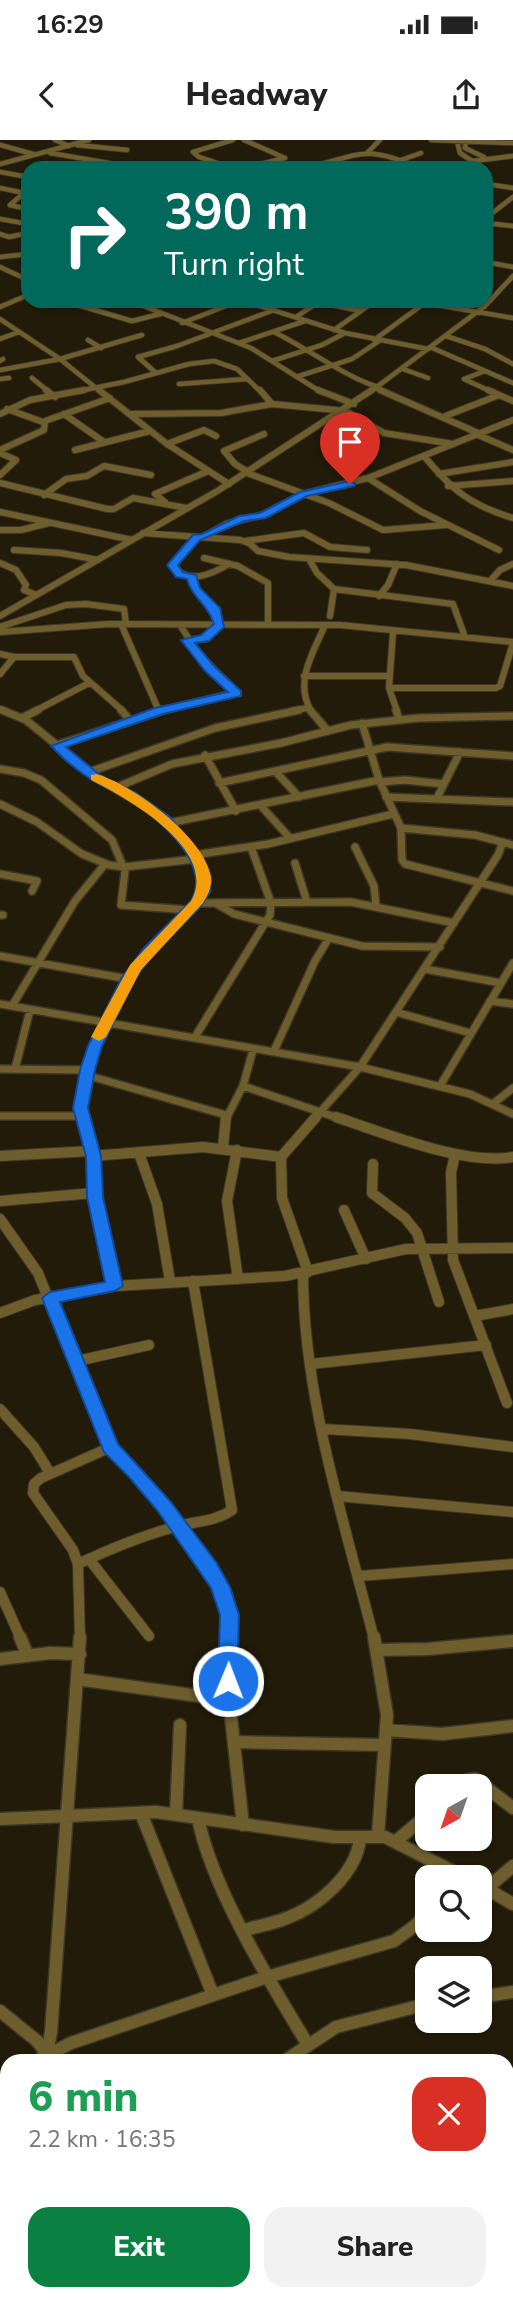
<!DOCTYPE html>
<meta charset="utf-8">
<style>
:root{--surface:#fff;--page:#f2f2f2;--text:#222;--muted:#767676;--accent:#0b8043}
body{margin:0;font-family:"Nunito Sans",sans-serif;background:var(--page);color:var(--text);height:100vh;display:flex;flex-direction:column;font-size:26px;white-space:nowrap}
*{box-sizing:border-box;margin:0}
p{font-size:23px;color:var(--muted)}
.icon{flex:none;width:38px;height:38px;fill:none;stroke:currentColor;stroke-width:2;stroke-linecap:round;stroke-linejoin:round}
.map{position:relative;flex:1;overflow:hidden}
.panel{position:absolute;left:0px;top:1914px;width:514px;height:247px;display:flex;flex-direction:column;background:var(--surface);border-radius:21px 21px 0 0;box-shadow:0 2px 5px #0004}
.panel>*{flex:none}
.banner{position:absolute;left:21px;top:21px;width:472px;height:147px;border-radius:21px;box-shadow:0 2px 5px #0004;background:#00695c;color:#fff;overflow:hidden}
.needle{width:46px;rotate:220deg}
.controls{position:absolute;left:415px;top:1634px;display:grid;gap:14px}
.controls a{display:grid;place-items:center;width:77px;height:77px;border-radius:14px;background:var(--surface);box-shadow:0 2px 5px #0004;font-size:35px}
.pin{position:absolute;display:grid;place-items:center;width:60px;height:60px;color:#fff;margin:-72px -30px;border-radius:50% 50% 50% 0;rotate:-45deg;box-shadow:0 0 7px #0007}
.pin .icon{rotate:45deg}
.me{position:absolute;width:77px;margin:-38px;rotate:1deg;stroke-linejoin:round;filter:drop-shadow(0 0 5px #0008)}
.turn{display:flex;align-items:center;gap:24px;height:147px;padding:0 28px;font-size:32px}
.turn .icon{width:91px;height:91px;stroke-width:2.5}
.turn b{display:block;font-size:49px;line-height:60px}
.round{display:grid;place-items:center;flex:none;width:74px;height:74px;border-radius:21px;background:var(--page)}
.overview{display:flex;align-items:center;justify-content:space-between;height:119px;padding:0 28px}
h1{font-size:42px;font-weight:800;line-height:52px;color:#1e9e55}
.button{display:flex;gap:14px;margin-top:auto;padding:14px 28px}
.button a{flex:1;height:80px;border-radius:21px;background:var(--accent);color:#fff;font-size:28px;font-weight:800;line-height:80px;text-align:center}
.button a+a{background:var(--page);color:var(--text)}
.status{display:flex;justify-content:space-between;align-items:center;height:49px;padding:0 35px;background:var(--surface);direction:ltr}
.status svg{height:19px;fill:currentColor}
header{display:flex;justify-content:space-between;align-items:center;height:91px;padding:0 28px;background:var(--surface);font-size:32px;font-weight:800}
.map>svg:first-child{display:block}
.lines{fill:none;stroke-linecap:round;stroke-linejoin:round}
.minor-far4-casing{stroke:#3d3726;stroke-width:6}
.minor-far3-casing{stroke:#3d3726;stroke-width:8}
.minor-far2-casing{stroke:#3d3726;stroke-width:10}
.minor-far1-casing{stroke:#3d3726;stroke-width:12}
.minor-casing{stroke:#3d3726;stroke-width:15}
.minor-far4{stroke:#6e5e2e;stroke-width:4.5}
.minor-far3{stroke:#6e5e2e;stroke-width:6}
.minor-far2{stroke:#6e5e2e;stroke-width:7}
.minor-far1{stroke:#6e5e2e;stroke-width:10}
.minor{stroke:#6e5e2e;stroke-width:12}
.route{fill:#1a73e8;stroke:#114b97;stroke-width:2}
.slow{fill:#f59e0b}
</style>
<div class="status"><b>16:29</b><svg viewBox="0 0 49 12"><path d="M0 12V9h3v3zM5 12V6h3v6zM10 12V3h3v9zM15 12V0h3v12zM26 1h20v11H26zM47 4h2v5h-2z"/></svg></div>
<header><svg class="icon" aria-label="back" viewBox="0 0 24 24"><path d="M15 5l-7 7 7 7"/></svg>Headway<svg class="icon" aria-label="share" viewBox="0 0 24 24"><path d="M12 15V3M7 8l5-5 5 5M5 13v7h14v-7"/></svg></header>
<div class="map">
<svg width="513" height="2161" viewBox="0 0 513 2161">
<rect width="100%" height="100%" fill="#221b09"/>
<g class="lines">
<g class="minor-far4-casing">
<path id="minor-far4" d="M55,0L69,6
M244,0L285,18
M431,0L513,3
M466,0L465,8L484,17
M457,1L460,13L483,28
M0,5L33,14
M77,5L127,10
M368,12L380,0
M50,13L109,23
M401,20L421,13
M473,21L513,16
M0,24L89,0
M197,28L219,25
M232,28L199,17L193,12L233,0
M244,28L285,18
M305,28C360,16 362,3 419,28
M0,32L28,37
M486,44L513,48
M0,48L24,53L10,65L28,69
M0,79L28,84
M486,83L513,86
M486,91L491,83V74L513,57
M0,94L9,97L28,93
M0,117L28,114
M486,122L513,127
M0,127L28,140
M64,161L132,181L160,174
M131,161L251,208L321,252
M244,161L345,193L428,209
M312,161L361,171
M413,161L513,178
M0,167L28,155
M296,177L320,161
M0,179L60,219L101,252
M182,183L239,161
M334,190L375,161
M274,192C307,208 345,237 378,247
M446,196L485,209L513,224
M0,199L19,192
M88,200L101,208
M374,200L426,162
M239,203L305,181
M430,207L513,243
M0,221L3,219
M272,221L322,205L345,193
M403,229L428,238
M0,230L60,219L142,195
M485,231L464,239L492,252
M156,233L138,217L177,206L274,170
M299,236L352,219L379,201
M32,238L49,252
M0,239L9,238
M179,244L247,239
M376,248L384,252
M74,252L124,242L189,224L214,221L237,229L261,252
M370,252L485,166L513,136"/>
</g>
<g class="minor-far3-casing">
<path id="minor-far3" d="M46,250L55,257
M99,250L167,304L229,344
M260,250L272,264
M318,250L354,264
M380,250L478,293
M488,250L513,261
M7,269L43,282
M0,274L30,260L84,250
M64,274L104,302
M131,274L221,273L272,264L346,271L384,293L453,304
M443,277L499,255
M476,294L513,310
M167,304L204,290L216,296
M0,310L44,290L45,281L110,258
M75,310L150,291
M0,313L16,320L0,335
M424,316C452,350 470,365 513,378
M248,332L235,324L224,311L264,294
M247,333L329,363L383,390L446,385
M439,334L513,322
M368,338L420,371L499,410
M0,343L107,369H114L133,358L186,368
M448,346L513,341
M44,355L66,339L87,336L104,326L151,335
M165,362L155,354L208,331
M0,372L132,400
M0,390H21L49,383
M143,393L240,400L249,403L258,411L289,417L406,425L513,446
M197,397L173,425C187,446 212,434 229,424
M203,397L226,384L262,375L303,354L368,338L513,280
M245,401L304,393L330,407L367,410
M14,410L61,413L98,420
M204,418L238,426L268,443V485
M309,419L317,433L334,449L453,464L465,497
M0,423L16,430L26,445L24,450L36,455
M491,440L500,430L513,424
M379,456L388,445L397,424
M0,476L219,350L372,250
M330,476L334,449
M121,484L159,571
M0,487L66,465L86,464L124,469L126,484
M0,492L109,484L340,485L513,502
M393,492L389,548L397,571
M187,500L205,499L220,484C213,460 197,459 192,437
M0,514L14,517H74L83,536L123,571
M0,534L14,517
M304,536H389
M389,548H496L500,546L513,503
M0,569L6,571
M35,571L89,543
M158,571L237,552L198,513L180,485
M291,571L307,568
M311,571C294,542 313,513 325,485"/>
</g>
<g class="minor-far2-casing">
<path id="minor-far2" d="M2,570L26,580L96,637L166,679L194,715L204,736L203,752L197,763L149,811L128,839L95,906L87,930L81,968L84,979
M121,570L130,580
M310,570L327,590
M396,570L399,579
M22,578L38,570
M362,583L379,640L401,688L402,720L405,724L513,751
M57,605L164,570
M205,615L236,671
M0,629L24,633L41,640L112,700L125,731L121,765L190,770
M89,632L215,588L299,570
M276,632L299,657
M380,642L405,640L444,644
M219,643L387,607L513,616
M115,648L172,624L281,603L351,585L419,578L513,576
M386,657L513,662
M437,658L460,612
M0,664L37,682L82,714L109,725L124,727L196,719
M261,666L290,698
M169,683L379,640
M401,688L475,695L513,705
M355,707L374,746L376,765
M194,715L268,704L393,674
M295,723L307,762
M0,734L37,741L32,751
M197,763L351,762L454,783
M217,764L234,774L362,806L440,807
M0,775H3
M0,816L128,839
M425,829L501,843
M490,861L513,864
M0,864L360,927L470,954L513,974
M12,866L75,761L105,724
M396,872L470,893
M195,897L270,775L271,763L251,707
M274,911L315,821L329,798
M0,929L87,930
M15,929L30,870
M86,935L226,975
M243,946L341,979
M440,946L513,823
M494,963L513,948
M0,976H82
M226,979L243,946L253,910
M314,979L360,927L498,715L503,702"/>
</g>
<g class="minor-far1-casing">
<path id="minor-far1" d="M83,977L93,1016L95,1057L115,1146
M336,977C384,993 465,1026 513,1017
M223,1007L226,977
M237,1010L227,1061L238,1139
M139,1013L157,1064L170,1141
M455,1014L451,1033L453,1120L507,1263
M0,1016L92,1011
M93,1016L203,1007L281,1017
M373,1024L372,1053L405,1078L417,1093L439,1162
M0,1061L94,1053
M344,1070L366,1119
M0,1079L38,1133L48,1158
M308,1132L282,1058L281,1017L316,977
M303,1133C303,1255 344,1381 374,1499
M50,1158L111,1307L41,1338L34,1344L33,1353L73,1410L78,1424L80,1499
M0,1173L35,1160L115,1146L285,1136L406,1109L513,1108
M475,1176L513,1169
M77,1221L149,1205
M311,1224L486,1205
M0,1269L34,1307L50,1333
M323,1289L410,1294L513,1307
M111,1307L152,1353L213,1435L229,1472L230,1499
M337,1356L513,1372
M89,1419L149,1496
M78,1424C110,1409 141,1396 175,1387C195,1381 215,1382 232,1370L193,1141
M359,1436L513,1424
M0,1452L21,1499"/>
</g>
<g class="minor-casing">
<path id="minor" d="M20,1497L28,1516
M231,1497L227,1541L243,1685
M374,1497L387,1575L378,1695
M377,1510L428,1509L513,1501
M0,1519L50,1513L80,1514
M77,1539L206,1557H228
M386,1590L442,1594L513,1586
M235,1602L384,1605
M461,1647L468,1640L475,1639L513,1668
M141,1673L213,1855
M176,1675L180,1585
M198,1678C212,1749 270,1842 308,1905
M0,1679L156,1672L334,1697H385L466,1738
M395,1702L427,1675
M480,1745L513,1764
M486,1749L513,1726
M244,1790C258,1786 273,1784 287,1778C319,1766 356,1734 360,1699
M480,1857L513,1852
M0,1871L37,1901L54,1922
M50,1914L71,1903L267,1837L394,1801L416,1785L427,1772
M39,1922L48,1908L51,1892L80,1497
M283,1922L336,1887L427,1864
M0,1961L7,1954
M508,2002L513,2000
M0,2027L7,2033
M238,2154L241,2161
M414,2154L421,2161
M0,2158L7,2149"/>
</g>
<use href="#minor-far4" class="minor-far4"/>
<use href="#minor-far3" class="minor-far3"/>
<use href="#minor-far2" class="minor-far2"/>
<use href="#minor-far1" class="minor-far1"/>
<use href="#minor" class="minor"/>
</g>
<path class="route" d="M350,341L355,344L354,346L307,356L266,378L245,381L200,400L178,425L183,432L196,435L200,448L220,468L224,487L209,501L195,503L214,526L241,551V556L163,574L66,607L100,635L136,653L170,677L200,715L211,736L210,752L201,766L153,814L135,839L102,906L95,930L88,968L101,1016L103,1057L123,1146L114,1151L60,1162L118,1304L170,1361L216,1422L230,1447L239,1475L237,1541L234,1546L228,1549L221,1546L218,1541L220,1475L211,1448L157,1370L129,1337L104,1312L42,1158L50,1152L105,1142L87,1057L86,1016L73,968L80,930L88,906L121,839L144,808L191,761C213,723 156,675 126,658C115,651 103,647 92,640C78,631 62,618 51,606L155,568L228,552L205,531L181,500L201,495L214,484C208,464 192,458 187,439L176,437L167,425L193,395L202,394L239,376L260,373L300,352Z"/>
<path class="slow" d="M96,634C132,644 205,697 211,737C212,747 208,755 203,763L141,830L106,897L99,901L91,897L130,825L191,761C220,710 127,658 91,640V635Z"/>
</svg>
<div class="controls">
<a><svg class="needle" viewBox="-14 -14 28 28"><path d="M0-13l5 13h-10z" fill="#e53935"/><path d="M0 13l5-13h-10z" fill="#767676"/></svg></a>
<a><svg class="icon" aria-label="search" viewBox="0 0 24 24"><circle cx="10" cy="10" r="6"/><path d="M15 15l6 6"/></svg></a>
<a><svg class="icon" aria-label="layers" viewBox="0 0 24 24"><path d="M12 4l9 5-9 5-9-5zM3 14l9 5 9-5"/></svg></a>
</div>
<div class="pin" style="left:350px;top:344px;background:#d93025"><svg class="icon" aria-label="arrive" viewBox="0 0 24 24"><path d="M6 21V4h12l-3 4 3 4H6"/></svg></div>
<svg class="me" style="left:228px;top:1541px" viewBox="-20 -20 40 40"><circle r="17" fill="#1a73e8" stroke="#fff" stroke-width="3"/><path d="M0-11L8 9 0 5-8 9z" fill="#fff"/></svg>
<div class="banner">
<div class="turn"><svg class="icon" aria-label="right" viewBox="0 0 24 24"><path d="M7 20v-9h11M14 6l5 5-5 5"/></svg><div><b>390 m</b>Turn right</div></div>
</div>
<section class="panel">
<div class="overview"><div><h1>6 min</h1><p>2.2 km · 16:35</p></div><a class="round" style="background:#d93025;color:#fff"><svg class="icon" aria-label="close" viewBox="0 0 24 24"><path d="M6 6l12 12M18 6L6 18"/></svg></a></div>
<div class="button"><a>Exit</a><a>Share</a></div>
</section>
</div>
